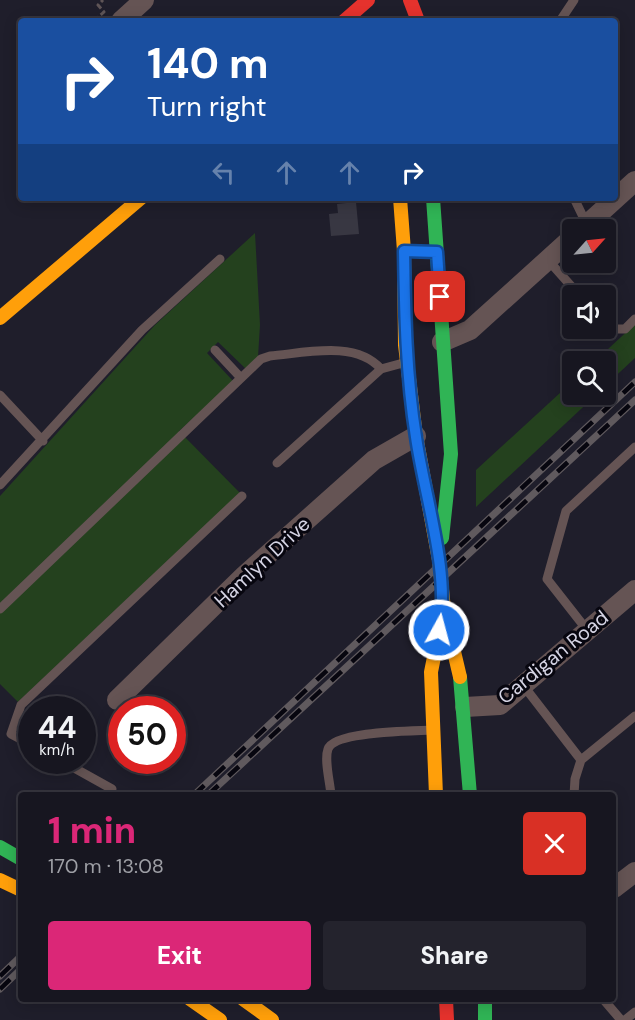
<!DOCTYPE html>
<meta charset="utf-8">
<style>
:root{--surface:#171620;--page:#24232d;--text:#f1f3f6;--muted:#9e9fa5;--line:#36353e;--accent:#db2777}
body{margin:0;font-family:"DM Sans",sans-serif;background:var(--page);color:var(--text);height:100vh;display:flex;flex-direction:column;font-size:22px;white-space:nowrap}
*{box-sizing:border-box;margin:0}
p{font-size:20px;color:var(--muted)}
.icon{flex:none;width:33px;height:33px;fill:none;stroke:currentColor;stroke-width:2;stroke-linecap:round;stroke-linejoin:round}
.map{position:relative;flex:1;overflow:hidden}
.drawer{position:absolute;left:18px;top:792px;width:598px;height:210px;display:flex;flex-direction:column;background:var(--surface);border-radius:6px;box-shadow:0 3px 15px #0003,0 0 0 2px var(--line)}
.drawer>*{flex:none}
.guide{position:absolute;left:18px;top:18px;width:600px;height:183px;border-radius:6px;box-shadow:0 3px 15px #0003,0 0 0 2px var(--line);background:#1a4fa0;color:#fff;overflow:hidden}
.needle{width:39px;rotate:63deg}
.controls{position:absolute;left:562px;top:219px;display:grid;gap:12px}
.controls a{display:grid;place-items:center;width:54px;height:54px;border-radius:6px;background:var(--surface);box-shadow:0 3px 15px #0003,0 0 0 2px var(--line);font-size:30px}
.speed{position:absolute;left:18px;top:696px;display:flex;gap:12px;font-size:30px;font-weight:700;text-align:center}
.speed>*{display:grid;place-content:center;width:78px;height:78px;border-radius:50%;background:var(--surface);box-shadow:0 3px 15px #0003,0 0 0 2px var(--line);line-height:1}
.speed small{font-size:15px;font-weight:400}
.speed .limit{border:9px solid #d22;background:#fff;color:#111}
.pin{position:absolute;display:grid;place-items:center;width:51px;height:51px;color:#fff;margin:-26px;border-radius:12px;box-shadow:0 3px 9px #0006}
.me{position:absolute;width:66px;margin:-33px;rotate:7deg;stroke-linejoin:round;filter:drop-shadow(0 0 4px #0008)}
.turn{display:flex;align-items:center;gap:21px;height:126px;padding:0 30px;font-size:27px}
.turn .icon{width:78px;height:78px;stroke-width:2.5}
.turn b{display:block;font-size:42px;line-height:51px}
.lanes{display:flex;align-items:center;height:57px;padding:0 30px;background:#0003;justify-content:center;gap:30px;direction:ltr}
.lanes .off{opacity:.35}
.round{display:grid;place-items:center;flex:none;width:63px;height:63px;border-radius:6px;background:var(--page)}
.summary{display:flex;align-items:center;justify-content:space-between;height:102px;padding:0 30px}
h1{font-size:36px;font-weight:800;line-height:45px;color:var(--accent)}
.primary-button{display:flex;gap:12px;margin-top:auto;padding:12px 30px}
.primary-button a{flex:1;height:69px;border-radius:6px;background:var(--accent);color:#fff;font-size:24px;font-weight:800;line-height:69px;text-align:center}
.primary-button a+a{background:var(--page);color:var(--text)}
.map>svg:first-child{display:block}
.green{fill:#24411e}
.building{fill:#383742}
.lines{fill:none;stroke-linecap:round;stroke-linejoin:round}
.path{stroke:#5f5557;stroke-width:3;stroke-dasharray:6 3;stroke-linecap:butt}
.lane{stroke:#655454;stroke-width:9}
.street{stroke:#655454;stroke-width:20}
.fast{stroke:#30b455;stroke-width:14}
.slow{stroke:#ff9f0a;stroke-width:14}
.jam{stroke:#e5322d;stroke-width:14}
.rail-casing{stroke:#605a5e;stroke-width:7}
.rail{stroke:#07060f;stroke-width:4.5;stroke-dasharray:14;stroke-linecap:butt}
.route-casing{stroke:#114b97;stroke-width:15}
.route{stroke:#1a73e8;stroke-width:10}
.labels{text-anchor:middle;stroke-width:6;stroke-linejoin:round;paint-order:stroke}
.street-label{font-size:20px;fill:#d4d3e3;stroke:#07060f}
</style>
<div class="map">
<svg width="635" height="1020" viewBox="0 0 635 1020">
<rect width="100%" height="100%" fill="#1f1e2b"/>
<path class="green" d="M255,233L260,325L258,357L246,369L218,342L207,353L234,382L179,431L240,493L18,702L0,684V496L155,325Z
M635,324V358L606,385V362H594Z
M573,381V394L596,395L476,507V470Z"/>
<path class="building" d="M356,202L359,234L331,236L329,214L338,213L337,204Z"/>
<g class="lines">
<path class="path" d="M94,21L104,12L98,5L103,0"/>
<path class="lane" d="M560,21L574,0
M574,198L587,225
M548,260L580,296
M606,323L612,329H625L635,319
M215,350L241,378
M0,395L43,441
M277,463L381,369
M0,485L142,330L220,259
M0,609L261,359L270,356C305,353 356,340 381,369L403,363
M587,630L547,579L566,511L635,447
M523,685L581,760L635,716
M32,745L11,734L21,705L242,496
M60,760L112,789L106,795
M331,795C330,782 324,760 328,749C334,731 413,731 431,730
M574,795L575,779L581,760
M603,999L621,1020
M625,1020L635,1012"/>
<path class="street" d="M121,21L144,0
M581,230L635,181
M442,342L470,330L573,237
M117,700L245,575L374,460L416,436
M465,707L500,705L635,590
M614,888L635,872"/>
<path class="fast" d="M433,198L451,454L442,538
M460,677L470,795
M0,847L21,859
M485,999V1020"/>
<path class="slow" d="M400,198L404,251L405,345L416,436L439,560L444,609L460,677
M0,318L141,198
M436,795L431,672L442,617
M0,880L21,890
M190,999L220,1020
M243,999L272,1020"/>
<path class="jam" d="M410,0L418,21
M344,21L368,0
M446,999L447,1020"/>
<g class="rail-casing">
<path id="rail" d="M194,795L635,382
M208,795L635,400
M0,976L21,956
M0,989L21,969"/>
</g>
<use href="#rail" class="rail"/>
</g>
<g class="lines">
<g class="route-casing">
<path id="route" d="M439,630C451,575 424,494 416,437C406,375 405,313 404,251L437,252L440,297"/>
</g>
<use href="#route" class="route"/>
</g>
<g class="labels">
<g class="street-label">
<text transform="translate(262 562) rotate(-43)" y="7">Hamlyn Drive</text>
<text transform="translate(553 657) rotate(-39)" y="7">Cardigan Road</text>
</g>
</g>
</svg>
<div class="controls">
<a><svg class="needle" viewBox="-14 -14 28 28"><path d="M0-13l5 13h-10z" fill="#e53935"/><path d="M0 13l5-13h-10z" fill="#9e9fa5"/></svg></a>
<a><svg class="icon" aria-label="sound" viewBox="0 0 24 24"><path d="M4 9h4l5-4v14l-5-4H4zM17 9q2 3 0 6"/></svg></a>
<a><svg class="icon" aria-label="search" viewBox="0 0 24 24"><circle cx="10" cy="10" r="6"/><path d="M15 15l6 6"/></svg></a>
</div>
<div class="speed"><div>44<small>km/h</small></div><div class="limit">50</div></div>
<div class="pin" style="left:440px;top:297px;background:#d93025"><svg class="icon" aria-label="arrive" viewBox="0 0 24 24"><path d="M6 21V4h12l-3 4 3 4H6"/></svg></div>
<svg class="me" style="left:439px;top:630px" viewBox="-20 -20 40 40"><circle r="17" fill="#1a73e8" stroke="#fff" stroke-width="3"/><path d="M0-11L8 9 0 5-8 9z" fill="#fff"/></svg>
<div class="guide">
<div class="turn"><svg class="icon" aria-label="right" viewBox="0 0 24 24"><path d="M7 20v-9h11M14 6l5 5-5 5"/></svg><div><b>140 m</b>Turn right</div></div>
<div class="lanes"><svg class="icon off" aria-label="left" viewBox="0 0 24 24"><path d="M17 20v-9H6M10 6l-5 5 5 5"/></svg><svg class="icon off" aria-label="ahead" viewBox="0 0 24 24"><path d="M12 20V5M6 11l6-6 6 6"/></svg><svg class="icon off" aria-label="ahead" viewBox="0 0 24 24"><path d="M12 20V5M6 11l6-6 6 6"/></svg><svg class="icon" aria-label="right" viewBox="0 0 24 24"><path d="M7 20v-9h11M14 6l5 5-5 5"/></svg></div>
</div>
<section class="drawer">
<div class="summary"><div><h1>1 min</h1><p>170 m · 13:08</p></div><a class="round" style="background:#d93025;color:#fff"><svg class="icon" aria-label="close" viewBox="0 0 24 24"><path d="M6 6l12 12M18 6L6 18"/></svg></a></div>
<div class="primary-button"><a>Exit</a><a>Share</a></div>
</section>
</div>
